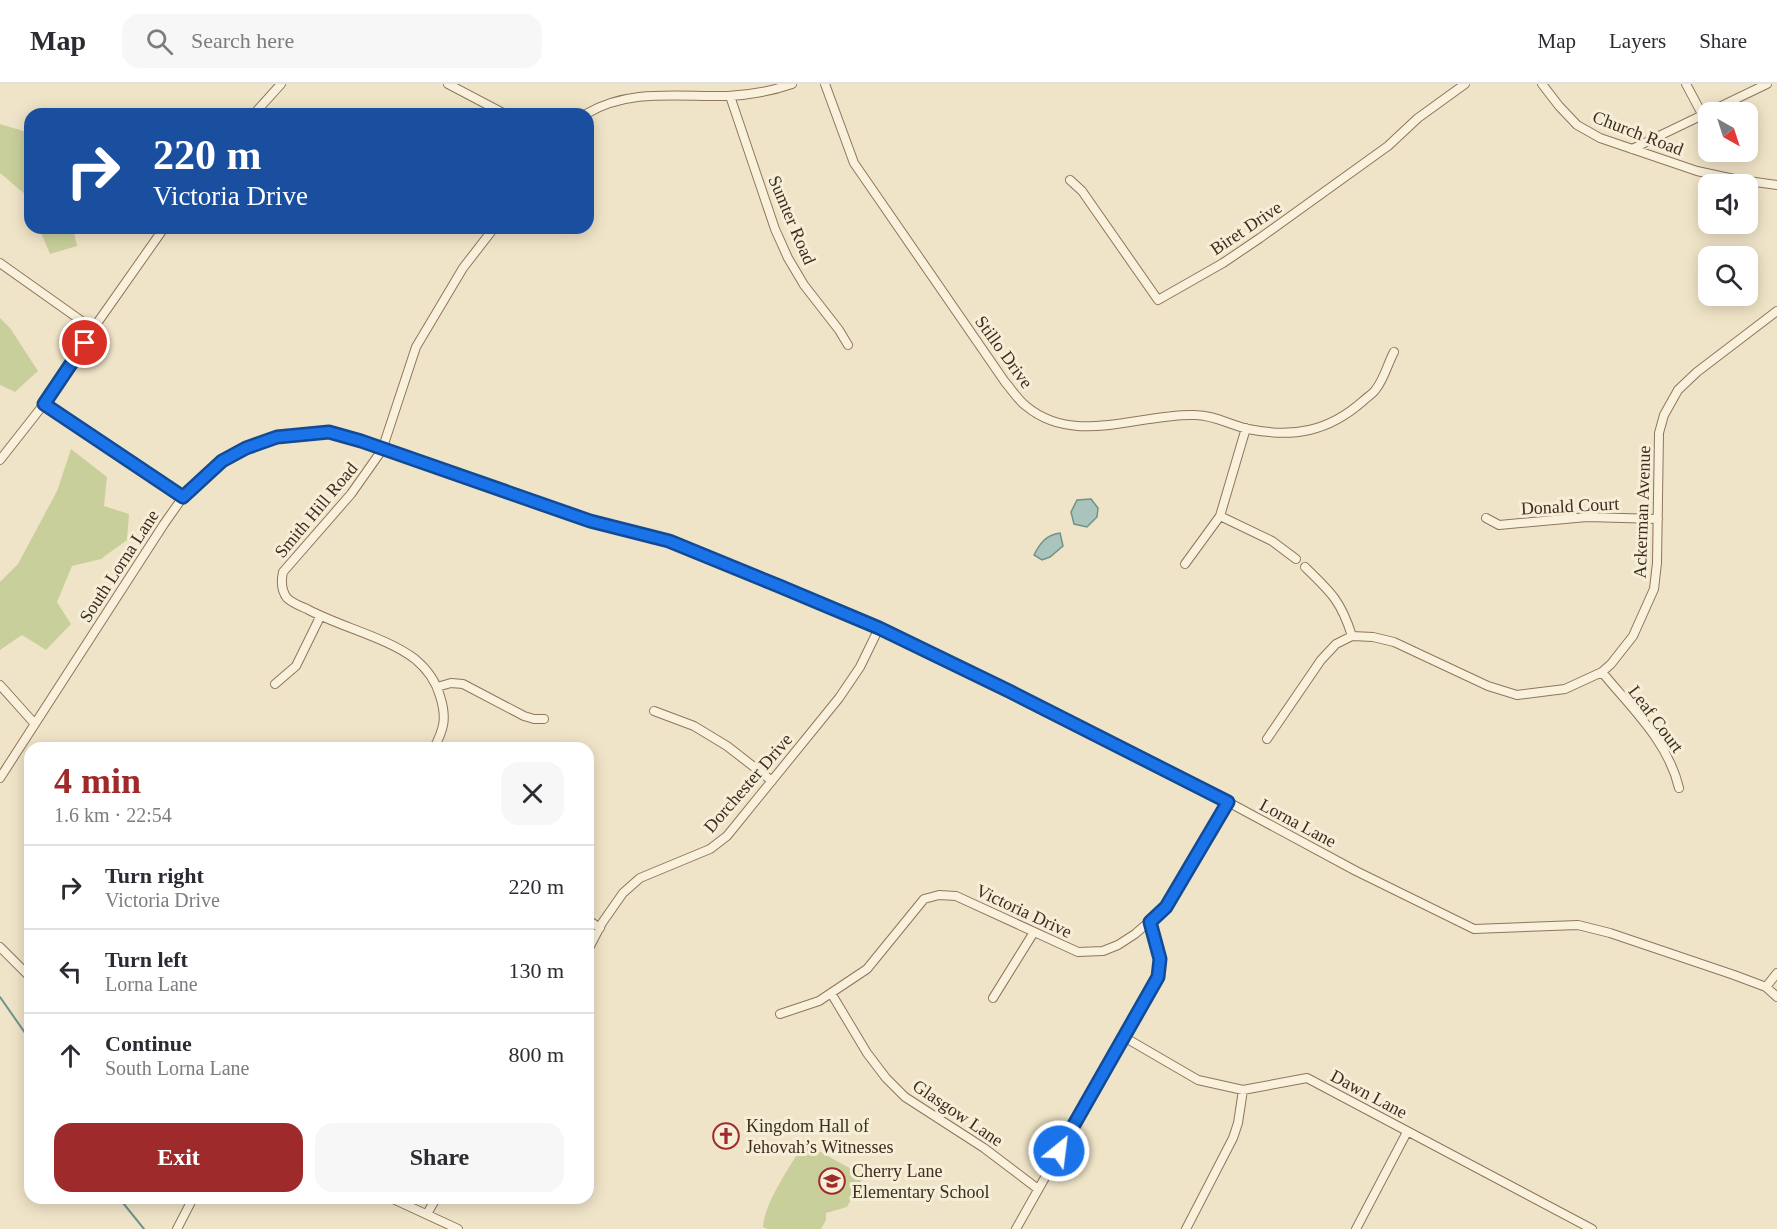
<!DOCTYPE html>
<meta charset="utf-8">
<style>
:root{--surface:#fff;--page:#f7f7f7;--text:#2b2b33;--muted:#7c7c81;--line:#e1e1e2;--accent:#9e2a2b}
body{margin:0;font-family:Georgia,serif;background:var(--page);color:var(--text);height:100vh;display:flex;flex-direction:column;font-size:22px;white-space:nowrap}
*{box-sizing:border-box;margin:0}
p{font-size:20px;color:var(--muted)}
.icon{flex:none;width:33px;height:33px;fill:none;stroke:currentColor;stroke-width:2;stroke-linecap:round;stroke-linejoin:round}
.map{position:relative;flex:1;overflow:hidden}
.drawer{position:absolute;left:24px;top:658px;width:570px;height:462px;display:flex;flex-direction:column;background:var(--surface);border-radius:18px;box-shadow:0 3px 15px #0003}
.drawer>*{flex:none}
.top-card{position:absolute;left:24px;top:24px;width:570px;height:126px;border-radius:18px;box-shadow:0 3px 15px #0003;background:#1a4fa0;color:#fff;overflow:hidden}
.needle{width:39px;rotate:141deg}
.controls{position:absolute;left:1698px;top:18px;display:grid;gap:12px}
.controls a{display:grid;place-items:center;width:60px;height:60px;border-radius:12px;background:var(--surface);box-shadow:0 3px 15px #0003;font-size:30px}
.pin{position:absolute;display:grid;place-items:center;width:51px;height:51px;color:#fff;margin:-26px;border:3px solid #fff;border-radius:50%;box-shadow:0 2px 6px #0007}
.me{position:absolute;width:66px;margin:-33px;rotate:29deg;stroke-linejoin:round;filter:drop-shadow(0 0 4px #0008)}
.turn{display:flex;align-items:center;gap:21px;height:126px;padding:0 30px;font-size:27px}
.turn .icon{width:78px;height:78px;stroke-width:2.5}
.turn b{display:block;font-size:42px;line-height:51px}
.round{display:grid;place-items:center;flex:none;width:63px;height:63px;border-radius:18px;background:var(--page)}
.head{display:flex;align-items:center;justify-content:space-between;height:102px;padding:0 30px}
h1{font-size:36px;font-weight:800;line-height:45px;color:var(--accent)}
.primary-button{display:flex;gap:12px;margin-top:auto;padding:12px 30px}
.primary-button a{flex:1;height:69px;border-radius:18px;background:var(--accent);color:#fff;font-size:24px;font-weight:800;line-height:69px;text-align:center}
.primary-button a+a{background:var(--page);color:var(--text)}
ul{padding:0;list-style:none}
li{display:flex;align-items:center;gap:18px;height:84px;padding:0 30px;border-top:2px solid var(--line)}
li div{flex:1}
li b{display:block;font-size:22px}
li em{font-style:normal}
header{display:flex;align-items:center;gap:36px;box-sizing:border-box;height:84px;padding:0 30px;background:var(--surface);border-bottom:2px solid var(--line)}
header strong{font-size:28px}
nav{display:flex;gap:33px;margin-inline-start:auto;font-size:21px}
.search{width:420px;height:54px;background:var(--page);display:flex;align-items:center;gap:15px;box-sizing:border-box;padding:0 21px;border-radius:18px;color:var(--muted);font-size:22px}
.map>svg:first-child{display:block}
.green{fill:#c9cf9b}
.water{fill:#a9c4bc;stroke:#6f938a;stroke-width:1.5}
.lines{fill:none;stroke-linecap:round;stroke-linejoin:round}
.stream{stroke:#6f938a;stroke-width:2}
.minor-casing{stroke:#8d765c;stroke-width:10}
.minor{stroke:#faf1dc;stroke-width:8}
.route-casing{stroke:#114b97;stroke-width:15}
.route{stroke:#1a73e8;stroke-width:10}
.labels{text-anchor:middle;stroke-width:6;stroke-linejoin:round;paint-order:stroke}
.street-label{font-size:18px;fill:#3d2e20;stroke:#f7eed8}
.poi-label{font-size:18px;fill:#3d2e20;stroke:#f7eed8;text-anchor:start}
</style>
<header>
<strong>Map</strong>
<div class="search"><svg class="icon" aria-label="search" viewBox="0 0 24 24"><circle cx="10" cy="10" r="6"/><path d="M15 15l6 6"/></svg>Search here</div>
<nav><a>Map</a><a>Layers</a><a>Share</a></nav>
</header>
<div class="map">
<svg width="1777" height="1145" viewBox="0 0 1777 1145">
<rect width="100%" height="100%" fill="#f0e4c8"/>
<path class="green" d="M0,40L30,49V120L26,111L0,89Z
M39,144H76L74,149L77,162L50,170Z
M0,234L10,244L38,287L15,308L0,301Z
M71,365L107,393L104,422L129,430L127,456L101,475L72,482L57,518L71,540L46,566L22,551L0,566V498L18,480L57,407Z
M801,1064L815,1065L864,1092L847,1123L826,1129V1136L821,1145H768L763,1143C765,1118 788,1086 801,1064Z"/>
<path class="water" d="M1091,415L1098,424L1097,433L1087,443L1074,440L1071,428L1077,416Z
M1060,449L1063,462L1050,473L1042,476L1034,471C1040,459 1046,451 1060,449Z"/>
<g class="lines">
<path class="stream" d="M0,913L30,956
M119,1114L144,1145"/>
<g class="minor-casing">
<path id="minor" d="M448,0L505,30
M825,0L854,79L1005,298C1012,306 1018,316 1026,322C1075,363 1139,329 1195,331C1214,331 1230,341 1248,345C1293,354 1328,348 1363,317C1367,313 1373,310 1376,305C1384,295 1388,279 1394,268
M1542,0L1559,22L1577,41L1600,54L1697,87L1734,95L1777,101
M1686,0L1702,30
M730,12L775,145L788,174L804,201L839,246L848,261
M254,30L281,0
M586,30C629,4 680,13 728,12C749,11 772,7 792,0
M1632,65L1767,0
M1070,96L1082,107L1158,216L1223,179L1260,154L1388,62L1418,34L1465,0
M0,179L93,245
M44,320L183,413
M0,376L44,320L93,245L164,144
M1220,432L1272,457L1296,475
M1486,434L1499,441L1587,433L1658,435
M1185,480L1220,432L1246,344
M1305,483C1331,508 1341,517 1352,552
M1602,588C1631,624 1668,657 1679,704
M275,600L296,582L320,533
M0,601L34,639
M437,603L451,599L463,600L524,632L534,635H544
M654,627L694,642L727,662L772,697
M1267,655L1321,576L1336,560L1352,552L1373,553L1394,558L1488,602L1517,611L1565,605L1602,588L1611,580L1633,552L1654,505L1657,479L1659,349L1664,331L1678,306L1697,288L1777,227
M434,664C444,645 447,634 440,612C436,598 427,585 415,575C386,553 340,543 307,525C300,522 292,519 287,514C281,506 281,497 283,488L351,410L382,366L416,263L463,184L494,144
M0,694L164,440L183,413L200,396L222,377L246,364L277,353L304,349L329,348L361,357L590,437L669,457L879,544L1011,608L1228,718L1356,787L1474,845L1578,841L1610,849L1734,891L1766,903L1777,913
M588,836L600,844
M0,863L30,893
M588,866L602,839L623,809L640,794L710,765L727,752L839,614L860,583L879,544
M1766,903L1777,889
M831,909L867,969L886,994L905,1013L984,1064L1038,1105
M993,914L1034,848
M780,930L819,917L867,885L924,815L939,811L956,812L1078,868L1103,867L1118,861L1135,850L1166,823L1228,718
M1124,953L1198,996L1243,1006L1307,994L1592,1145
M391,1114L458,1145
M427,1130L436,1114
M177,1145L193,1114
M1016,1145L1158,893L1160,875L1150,838
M1186,1145L1233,1054L1238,1039L1243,1006
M1356,1145L1407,1048"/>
</g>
<use href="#minor" class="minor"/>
</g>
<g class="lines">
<g class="route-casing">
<path id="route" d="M85,259L44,320L183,413L222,377L246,364L277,353L329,348L361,357L590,437L669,457L779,502L879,544L1011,608L1228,718L1166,823L1150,838L1160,875L1158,893L1059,1067"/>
</g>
<use href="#route" class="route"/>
</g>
<defs>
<g id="church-ring" transform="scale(1.35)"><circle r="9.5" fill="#f7eed8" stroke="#9e2a2b" stroke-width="1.5"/><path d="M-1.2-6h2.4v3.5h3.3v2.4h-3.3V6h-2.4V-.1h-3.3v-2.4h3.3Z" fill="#9e2a2b"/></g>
<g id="school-ring" transform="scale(1.35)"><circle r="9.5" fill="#f7eed8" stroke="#9e2a2b" stroke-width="1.5"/><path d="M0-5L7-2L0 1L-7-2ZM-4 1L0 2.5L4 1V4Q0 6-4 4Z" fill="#9e2a2b"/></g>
</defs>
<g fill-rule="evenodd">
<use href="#church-ring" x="726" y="1052"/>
<use href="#school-ring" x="832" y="1097"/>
</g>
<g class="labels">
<g class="street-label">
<text transform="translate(1638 49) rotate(21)" y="6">Church Road</text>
<text transform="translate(792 136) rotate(67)" y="6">Sumter Road</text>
<text transform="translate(1246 144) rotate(-34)" y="6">Biret Drive</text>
<text transform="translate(1004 268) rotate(54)" y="6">Stillo Drive</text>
<text transform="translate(1570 422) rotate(-3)" y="6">Donald Court</text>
<text transform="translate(316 426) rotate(-50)" y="6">Smith Hill Road</text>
<text transform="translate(1642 428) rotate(-88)" y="6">Ackerman Avenue</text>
<text transform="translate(119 482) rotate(-57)" y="6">South Lorna Lane</text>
<text transform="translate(1656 635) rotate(53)" y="6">Leaf Court</text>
<text transform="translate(748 699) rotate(-49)" y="6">Dorchester Drive</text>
<text transform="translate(1298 739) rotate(28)" y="6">Lorna Lane</text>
<text transform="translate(1024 827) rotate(25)" y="6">Victoria Drive</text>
<text transform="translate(1369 1010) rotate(28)" y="6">Dawn Lane</text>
<text transform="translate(958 1029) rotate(34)" y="6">Glasgow Lane</text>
</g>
<g class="poi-label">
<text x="746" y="1048">Kingdom Hall of<tspan x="746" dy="21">Jehovah’s Witnesses</tspan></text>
<text x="852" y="1093">Cherry Lane<tspan x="852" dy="21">Elementary School</tspan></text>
</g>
</g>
</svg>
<div class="controls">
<a><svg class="needle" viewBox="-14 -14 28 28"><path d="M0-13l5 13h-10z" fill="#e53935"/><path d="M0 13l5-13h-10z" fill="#7c7c81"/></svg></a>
<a><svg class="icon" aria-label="sound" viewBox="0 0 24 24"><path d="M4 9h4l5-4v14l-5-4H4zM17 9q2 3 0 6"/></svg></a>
<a><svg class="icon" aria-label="search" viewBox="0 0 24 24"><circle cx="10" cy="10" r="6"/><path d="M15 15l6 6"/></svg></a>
</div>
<div class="pin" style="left:85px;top:259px;background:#d93025"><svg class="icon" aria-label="arrive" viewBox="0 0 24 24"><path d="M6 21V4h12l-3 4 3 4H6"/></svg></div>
<svg class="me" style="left:1059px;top:1067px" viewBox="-20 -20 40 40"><circle r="17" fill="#1a73e8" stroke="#fff" stroke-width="3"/><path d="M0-11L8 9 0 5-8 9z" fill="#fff"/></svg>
<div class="top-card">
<div class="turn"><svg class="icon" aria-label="right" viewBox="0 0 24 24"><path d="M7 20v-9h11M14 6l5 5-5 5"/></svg><div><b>220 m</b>Victoria Drive</div></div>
</div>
<section class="drawer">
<div class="head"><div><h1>4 min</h1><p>1.6 km · 22:54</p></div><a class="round"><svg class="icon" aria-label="close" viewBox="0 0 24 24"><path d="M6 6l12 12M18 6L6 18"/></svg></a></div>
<ul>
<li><svg class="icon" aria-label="right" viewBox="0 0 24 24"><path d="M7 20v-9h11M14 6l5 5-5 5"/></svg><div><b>Turn right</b><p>Victoria Drive</p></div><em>220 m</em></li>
<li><svg class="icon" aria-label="left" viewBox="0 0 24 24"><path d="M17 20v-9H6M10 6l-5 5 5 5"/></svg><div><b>Turn left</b><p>Lorna Lane</p></div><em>130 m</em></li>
<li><svg class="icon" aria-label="ahead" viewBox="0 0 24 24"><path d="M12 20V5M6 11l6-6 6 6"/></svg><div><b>Continue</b><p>South Lorna Lane</p></div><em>800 m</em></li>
</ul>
<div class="primary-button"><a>Exit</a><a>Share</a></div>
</section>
</div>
